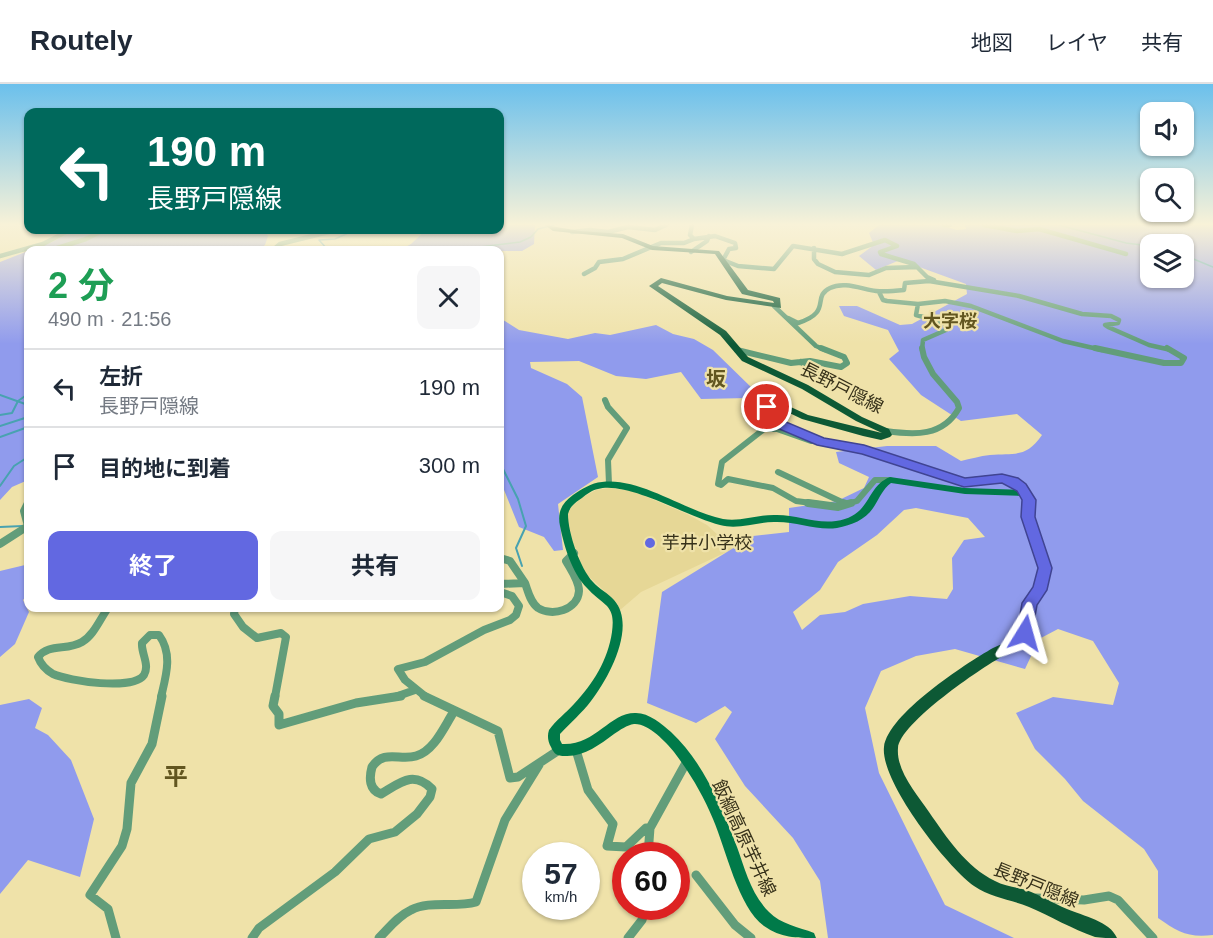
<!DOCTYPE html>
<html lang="ja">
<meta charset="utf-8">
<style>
:root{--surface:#fff;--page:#f6f6f7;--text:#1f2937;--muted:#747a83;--line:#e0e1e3;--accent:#6268e1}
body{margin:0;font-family:Arial,"Noto Sans JP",sans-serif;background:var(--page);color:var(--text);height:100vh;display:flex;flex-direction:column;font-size:22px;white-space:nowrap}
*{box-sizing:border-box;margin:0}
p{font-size:20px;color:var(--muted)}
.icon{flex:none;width:33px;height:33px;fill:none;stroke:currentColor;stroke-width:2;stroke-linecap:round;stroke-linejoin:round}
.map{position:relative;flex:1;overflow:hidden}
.side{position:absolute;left:24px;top:162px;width:480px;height:366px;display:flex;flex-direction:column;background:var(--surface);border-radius:12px;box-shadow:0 2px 4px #0004}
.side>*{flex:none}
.guide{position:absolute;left:24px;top:24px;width:480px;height:126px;border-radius:12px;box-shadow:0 2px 4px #0004;background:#00695c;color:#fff;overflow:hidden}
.tools{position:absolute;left:1140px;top:18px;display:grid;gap:12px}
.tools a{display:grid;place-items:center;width:54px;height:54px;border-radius:12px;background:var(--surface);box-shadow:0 2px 4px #0004;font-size:30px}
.speed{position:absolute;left:522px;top:758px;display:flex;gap:12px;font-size:30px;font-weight:700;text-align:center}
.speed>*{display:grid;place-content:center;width:78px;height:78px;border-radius:50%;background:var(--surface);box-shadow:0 2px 4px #0004;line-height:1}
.speed small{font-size:15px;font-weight:400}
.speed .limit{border:9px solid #d22;background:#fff;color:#111}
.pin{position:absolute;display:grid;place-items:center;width:51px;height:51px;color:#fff;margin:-26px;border:3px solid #fff;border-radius:50%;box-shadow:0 2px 6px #0007}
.me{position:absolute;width:66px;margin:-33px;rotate:8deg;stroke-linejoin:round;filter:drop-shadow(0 0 4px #0008)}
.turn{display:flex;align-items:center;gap:21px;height:126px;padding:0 24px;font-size:27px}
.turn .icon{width:78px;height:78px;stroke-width:2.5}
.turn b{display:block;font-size:42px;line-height:51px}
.round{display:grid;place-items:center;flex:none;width:63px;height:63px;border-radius:12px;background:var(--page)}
.overview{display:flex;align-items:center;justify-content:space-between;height:102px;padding:0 24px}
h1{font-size:36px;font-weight:700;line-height:45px;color:#1e9e55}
.cta{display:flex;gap:12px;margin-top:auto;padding:12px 24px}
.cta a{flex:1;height:69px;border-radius:12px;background:var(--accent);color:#fff;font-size:24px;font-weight:700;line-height:69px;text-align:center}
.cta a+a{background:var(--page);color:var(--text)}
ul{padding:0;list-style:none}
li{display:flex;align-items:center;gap:18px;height:78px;padding:0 24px;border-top:2px solid var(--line)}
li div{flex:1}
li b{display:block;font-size:22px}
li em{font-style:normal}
header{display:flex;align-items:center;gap:36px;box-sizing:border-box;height:84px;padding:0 30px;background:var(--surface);border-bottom:2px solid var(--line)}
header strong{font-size:28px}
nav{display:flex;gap:33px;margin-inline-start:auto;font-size:21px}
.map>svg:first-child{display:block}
.built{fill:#e6d796}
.forest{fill:#909bed;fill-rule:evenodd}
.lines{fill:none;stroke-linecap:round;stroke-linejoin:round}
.stream-far1{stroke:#48a2b0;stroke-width:1.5}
.stream{stroke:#48a2b0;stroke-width:2}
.street-far3{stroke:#629d7a;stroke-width:4.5}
.street-far2{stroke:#629d7a;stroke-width:6}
.street-far1{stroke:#629d7a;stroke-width:8}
.street{stroke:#629d7a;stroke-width:9}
.secondary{fill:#007a49;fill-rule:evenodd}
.primary{fill:#0d5935;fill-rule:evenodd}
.route{fill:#6268e1;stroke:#404492;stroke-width:1.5}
.poi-dot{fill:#6268e1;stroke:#efe2a9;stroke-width:2}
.labels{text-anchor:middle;stroke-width:4.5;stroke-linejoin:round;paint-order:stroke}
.far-quarter-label{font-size:18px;font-weight:bold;fill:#625620;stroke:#efe2a9}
.street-label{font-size:18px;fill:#36311a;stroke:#efe2a9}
.poi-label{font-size:18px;fill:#36311a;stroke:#efe2a9;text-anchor:start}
.neighbourhood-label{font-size:20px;font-weight:bold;fill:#625620;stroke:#efe2a9}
.near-neighbourhood-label{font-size:24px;font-weight:bold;fill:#625620;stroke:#efe2a9}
</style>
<header>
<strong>Routely</strong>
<nav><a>地図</a><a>レイヤ</a><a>共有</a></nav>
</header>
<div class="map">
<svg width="1213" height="854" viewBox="0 0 1213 854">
<rect width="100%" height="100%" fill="#efe2a9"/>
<path class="built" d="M609,404L633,407L687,430L707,441L733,465L641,508L620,526L617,519L582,486L579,472L570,453L566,430L573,421L585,412L596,406Z"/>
<path class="forest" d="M500,141H535L534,160L522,167L400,166L411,160L426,146H500Z
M879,141H940L957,146L966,145L965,141H1213V851C1188,854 1178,848 1158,834V787L1144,765L1083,717L1065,695L1035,665L1016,629L1053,613L1113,621L1119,599L1093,557L1058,545L1039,555L1025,585L955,565L916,572L881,587L865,624L879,689L912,756L945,821L1014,854H828L820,797L793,754L745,702L715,655L732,628L725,622L696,639L647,619L662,508L753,452L789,448V424L837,417L864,404L869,393L839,379L836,368L887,362H936L961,377C970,375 980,372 990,371C1015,369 1026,374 1042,351L1017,330L961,337L921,311L889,275L899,267L888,246L844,232L839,222H857L900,241L912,240L967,210L966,200L900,176L876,186L859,172L874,161L869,149ZM1150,160H1184V194H1150ZM916,424L968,434L985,453L964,456L952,474L953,505L947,515L910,512L863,520L845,528L820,531L802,546L793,528L820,506L838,478L877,451L904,426Z
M75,146H265L268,152L265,161L258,166H30L52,158Z
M28,167V396L12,403L0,416V178Z
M500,234L519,246L568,255L595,249L610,251L656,241L673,250L694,255L713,266L754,306L748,314L701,315L681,288L646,295L616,292L579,277L530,278L531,284L567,300L582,313L598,393L558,420L563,466L554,467L544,453L519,443L500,396Z
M25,481L28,485V510L23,516L29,528L15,560L0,573V487Z
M29,615L42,624L35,644L48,651L71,676L94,735L80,793L28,776L0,810V621Z"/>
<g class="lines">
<path class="stream-far1" d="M1059,141L1126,159L1150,162
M228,166L248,163
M328,166L319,156L335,155L355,146
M456,166L520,158L531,153L538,145L554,141
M1184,171L1213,183"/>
<path class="stream" d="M0,311L28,321
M0,331L12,329L18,317L28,310
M0,342L28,333
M0,353L28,343
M500,379L518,415L526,442L516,464L522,482
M0,402L14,382L28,373
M0,443L23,442"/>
<path class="street-far3" d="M692,141L690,151L694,155L715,152L735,159L736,164L729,165L723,176L738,182L774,185L793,162L842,170L885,156L897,162L880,168L881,170L914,180L927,193L934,196
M944,141H950
M984,141L1017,147L1039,145L1126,170
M572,148L590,146L608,148L628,143L655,146L666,141
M814,164V175L818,180L835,188L869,191L886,184L917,183
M51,166L86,155L104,146
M273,166L280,160L337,146
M691,168L707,157L709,152
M0,172L43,160L70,146
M584,190L595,184L599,178L623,175L661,159H684L694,155
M879,208L883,216L887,217L918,220L916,231L945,239L946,246L923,256L922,266
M918,220L945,217L971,222L1063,257L1102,266
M774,222L816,262L825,266
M788,234L798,239C833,228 811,213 830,204C844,197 861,205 876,207C885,208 895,207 904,206L905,199L929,197L1019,212L1082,230L1111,232L1119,236L1118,239L1105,241L1108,243L1149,261L1171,266"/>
<path class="street-far2" d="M1095,264L1164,279H1181L1184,274L1167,264
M737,266L791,279L810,277L841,283L847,279L844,273L821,264
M801,278L834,301L848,299
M605,316L608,323L627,344L608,376L609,400
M886,347C914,351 943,353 959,324L957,318L933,290L924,273L922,264
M815,355L811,357L777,345H764L722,378L718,400L721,401L728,395L773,404L796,417L819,420
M778,388L846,420
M27,420L28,418
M847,420L857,417L875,396H890"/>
<path class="street-far1" d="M808,419L838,423L851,419
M843,419L846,420
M0,460L28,442L24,427L28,419
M500,474L510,477L525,499
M500,500L525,499C528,507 530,518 538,524C552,533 578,526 579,507C579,497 571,486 566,477L574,469
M108,524C100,535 94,551 82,558C67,567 49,559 38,573C41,581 46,586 53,590C69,597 133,607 144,591C150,581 141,569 142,559L150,551H159C173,570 166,592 161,613
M235,524L234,530L243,543L257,554L281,549L286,553L275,613
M395,613L415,606
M426,613L405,596L398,585L425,578L484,546L510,536L516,531L519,522L512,512L500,508"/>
<path class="street" d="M275,612L273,622L279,630V641L356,619L401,612
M424,612L498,647L510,694L518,693L559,666
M576,666L588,706L613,740L607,762L626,763L646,744H650
M648,771L650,744L687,677
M696,791L735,841L751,854
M1036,814L1084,816L1109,812L1118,816L1153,854
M116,854L108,825L90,811L122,762L127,745L131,699L152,660L162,612
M252,854L259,844L335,788L369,755L395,748L417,730L430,713L432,705C413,686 400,699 381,710C369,706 369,694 372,683C384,665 400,677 416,672C434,667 444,643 453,629
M379,854C389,844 398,832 411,826C430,816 455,824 476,818L505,736L539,681
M628,854L642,836L646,822"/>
<path class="secondary" d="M890,393L965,404L1025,406L1029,409L1025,412L965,410L891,399C883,405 880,413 875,421C867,435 853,441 837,444C816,447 796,437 774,438C755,438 739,446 720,441C688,433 628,397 598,405C592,406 587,410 582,414C576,418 570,422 568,430C568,449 580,484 593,498C599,505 608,509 614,516C637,542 609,594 591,617C582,629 570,639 560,650V656L562,660C595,662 610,628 636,629C649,629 662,640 671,648C704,679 721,722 737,763C745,785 751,810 769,828C780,840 799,843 814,849L816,854C796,854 781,854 764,842C738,823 726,765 713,735C703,711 690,689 674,668C666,658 648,639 634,640C627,641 620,646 614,650C599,661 584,673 565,672C557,672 554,670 551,663C548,658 547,652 549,646C556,636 566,629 574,620C593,600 608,576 612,548C613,539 614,530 607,522C601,516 593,511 587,504C572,489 564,462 560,442C557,428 562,419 573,411C582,405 591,399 602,398C640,393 685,427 723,435C742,438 759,430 777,431C797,431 816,440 836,437C872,432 865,403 890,393Z"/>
<path class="primary" d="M545,141L580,147L623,150L653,162L719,167L748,206L780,214L781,224L726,216L662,199L658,202L726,247L748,273L808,301L862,333L889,345L892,351L890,353L881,356L863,352L802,335L779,324L770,327V331L773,334L823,355L864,363L964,394L1002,390L1018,395L1026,400L1034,416L1033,433L1051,484L1045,505L1035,520L1028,561C1020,565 1011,567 1003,572C981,584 900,639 898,664C896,687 917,710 929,728C947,754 966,783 995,797C1004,802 1016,803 1026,806C1040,811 1053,819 1067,825C1083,832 1110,837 1117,854C1110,854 1101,854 1095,853C1072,845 1050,832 1029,823C1010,815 991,814 974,802C947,783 880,697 884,663C888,630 965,580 993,564C1001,560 1010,558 1018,554L1023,519L1034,503L1039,484L1023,433L1024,416L1018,406L1002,398L964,402L863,369L818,360L767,338L760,332L762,323L780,318L808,331L882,349L856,337L802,305L742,277L720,251L649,202L661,194L727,212L774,219L773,217L742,210L715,170L652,166L622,154L553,147Z"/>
</g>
<linearGradient id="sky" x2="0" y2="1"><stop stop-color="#6bc0ec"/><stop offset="0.54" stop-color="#f8f2d8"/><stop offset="1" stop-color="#f8f2d8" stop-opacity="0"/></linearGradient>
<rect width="1213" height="260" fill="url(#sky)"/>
<path class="route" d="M767,319L773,323L770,327L774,333L824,354L864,361L965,394L1002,390L1018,394L1026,400L1036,416L1035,433L1052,484L1047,506L1037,521L1031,554L1025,556L1019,554L1017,549L1022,519L1033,503L1038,484L1021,433L1022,416L1017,407L1002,399L964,403L862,370L817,361L765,339L758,327L763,320Z"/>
<circle class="poi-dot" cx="650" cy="459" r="6"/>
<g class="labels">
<g class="far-quarter-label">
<text x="950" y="243">大字桜</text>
</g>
<g class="street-label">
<text transform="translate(842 304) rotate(27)" y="6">長野戸隠線</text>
<text transform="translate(744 754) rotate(65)" y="6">飯綱高原芋井線</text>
<text transform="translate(1036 801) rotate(22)" y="6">長野戸隠線</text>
</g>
<g class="poi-label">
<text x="662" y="465">芋井小学校</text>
</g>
<g class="neighbourhood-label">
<text x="716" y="302">坂</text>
</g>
<g class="near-neighbourhood-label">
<text x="176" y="701">平</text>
</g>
</g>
</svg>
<div class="tools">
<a><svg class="icon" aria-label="sound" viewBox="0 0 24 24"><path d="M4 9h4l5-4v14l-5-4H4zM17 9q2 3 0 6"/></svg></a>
<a><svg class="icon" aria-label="search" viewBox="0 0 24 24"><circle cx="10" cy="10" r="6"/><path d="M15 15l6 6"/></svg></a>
<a><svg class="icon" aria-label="layers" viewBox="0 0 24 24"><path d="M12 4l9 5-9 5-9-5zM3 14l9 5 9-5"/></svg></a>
</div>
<div class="speed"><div>57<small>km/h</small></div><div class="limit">60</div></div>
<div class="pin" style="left:767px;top:323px;background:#d93025"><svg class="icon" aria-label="arrive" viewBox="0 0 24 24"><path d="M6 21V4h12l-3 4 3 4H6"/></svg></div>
<svg class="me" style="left:1025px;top:549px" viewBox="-20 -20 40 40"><path d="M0-17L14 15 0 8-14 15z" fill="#6268e1" stroke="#fff" stroke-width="4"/></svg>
<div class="guide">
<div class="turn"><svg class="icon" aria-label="left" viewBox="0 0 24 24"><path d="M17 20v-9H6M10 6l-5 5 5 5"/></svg><div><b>190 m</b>長野戸隠線</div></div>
</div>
<section class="side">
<div class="overview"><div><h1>2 分</h1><p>490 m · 21:56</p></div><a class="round"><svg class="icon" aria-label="close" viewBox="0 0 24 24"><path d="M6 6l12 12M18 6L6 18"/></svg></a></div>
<ul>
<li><svg class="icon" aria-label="left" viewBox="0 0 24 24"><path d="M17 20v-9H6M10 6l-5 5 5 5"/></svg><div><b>左折</b><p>長野戸隠線</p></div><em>190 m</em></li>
<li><svg class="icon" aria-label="arrive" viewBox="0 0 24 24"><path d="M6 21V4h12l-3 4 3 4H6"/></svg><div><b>目的地に到着</b></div><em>300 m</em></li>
</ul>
<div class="cta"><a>終了</a><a>共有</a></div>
</section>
</div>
